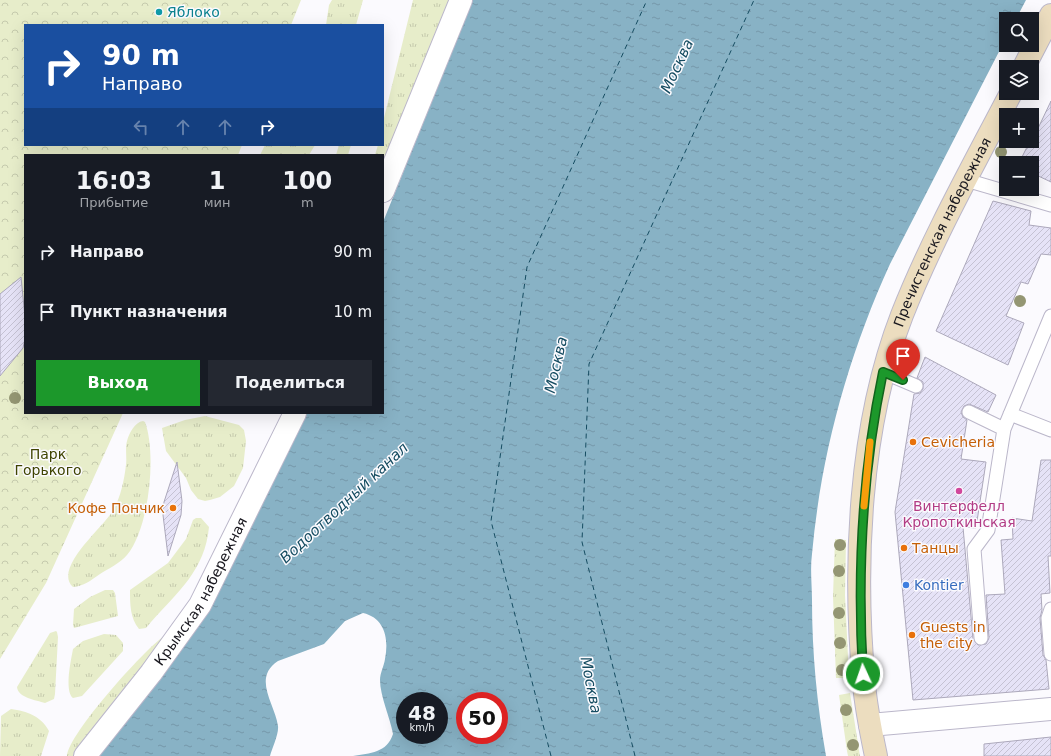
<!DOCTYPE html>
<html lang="ru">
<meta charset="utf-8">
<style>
:root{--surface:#171b24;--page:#242831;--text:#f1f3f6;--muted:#9ea1a6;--accent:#1c982b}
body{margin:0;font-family:"DejaVu Sans",sans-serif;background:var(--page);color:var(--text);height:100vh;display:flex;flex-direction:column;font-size:15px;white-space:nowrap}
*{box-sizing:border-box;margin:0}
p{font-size:13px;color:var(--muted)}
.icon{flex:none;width:22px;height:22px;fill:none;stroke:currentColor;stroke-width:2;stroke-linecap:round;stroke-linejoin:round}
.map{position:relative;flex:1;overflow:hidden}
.details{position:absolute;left:24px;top:154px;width:360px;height:260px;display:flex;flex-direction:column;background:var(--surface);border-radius:0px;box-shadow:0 4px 16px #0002}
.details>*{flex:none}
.guide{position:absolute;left:24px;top:24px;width:360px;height:122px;border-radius:0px;box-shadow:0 4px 16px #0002;background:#1a4fa0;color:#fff;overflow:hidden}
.controls{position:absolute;left:999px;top:12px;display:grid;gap:8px}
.controls a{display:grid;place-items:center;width:40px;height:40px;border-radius:0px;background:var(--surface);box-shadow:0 4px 16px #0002;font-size:20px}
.speed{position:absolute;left:396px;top:692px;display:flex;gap:8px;font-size:20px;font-weight:700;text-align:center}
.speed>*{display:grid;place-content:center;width:52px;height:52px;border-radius:50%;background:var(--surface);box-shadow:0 4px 16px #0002;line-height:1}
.speed small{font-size:10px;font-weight:400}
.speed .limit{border:6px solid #d22;background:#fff;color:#111}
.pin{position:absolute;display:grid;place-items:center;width:34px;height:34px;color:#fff;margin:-41px -17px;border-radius:50% 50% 50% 0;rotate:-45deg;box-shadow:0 0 4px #0007}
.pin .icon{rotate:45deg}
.me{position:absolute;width:44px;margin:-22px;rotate:357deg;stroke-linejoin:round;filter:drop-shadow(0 0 3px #0008)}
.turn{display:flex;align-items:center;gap:14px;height:84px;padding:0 12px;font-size:18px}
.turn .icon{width:52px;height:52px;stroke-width:2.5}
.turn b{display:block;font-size:28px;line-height:34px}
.lanes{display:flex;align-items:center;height:38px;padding:0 12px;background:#0003;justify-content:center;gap:20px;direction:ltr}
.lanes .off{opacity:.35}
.eta{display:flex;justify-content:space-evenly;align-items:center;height:68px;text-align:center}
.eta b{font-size:24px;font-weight:700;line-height:28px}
.cta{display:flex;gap:8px;margin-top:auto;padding:8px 12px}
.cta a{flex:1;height:46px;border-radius:0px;background:var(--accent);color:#fff;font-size:16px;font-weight:700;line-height:46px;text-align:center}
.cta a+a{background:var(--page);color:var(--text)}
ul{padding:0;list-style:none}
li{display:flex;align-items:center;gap:12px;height:60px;padding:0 12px}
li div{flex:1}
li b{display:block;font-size:15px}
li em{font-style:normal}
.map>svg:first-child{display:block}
.grass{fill:url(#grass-tufts)}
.forest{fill:url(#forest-crowns)}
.water{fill:url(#water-ripples);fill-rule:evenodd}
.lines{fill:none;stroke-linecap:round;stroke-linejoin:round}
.ferry{stroke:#154c61;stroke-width:1;stroke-dasharray:5 4;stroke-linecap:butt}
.building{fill:url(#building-hatch);stroke:#aca8bb}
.lane-casing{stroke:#bbb7ca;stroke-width:15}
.street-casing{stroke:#bbb7ca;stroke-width:24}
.secondary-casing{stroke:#bbb7ca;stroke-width:24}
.lane{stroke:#fff;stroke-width:13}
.street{stroke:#fff;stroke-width:22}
.secondary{stroke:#ecddbf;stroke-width:22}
.tree{fill:#949673}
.route-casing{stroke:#12631c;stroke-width:10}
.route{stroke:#1c982b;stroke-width:7}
.slow{stroke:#f59e0b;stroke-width:7}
.culture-dot{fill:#0f9aa8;stroke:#fbfafe;stroke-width:1.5}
.food-dot{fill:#e8710a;stroke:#fbfafe;stroke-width:1.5}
.hotel-dot{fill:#d1479c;stroke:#fbfafe;stroke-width:1.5}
.shop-dot{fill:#3f7fe0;stroke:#fbfafe;stroke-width:1.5}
.labels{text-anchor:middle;stroke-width:3;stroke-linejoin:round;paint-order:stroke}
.culture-label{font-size:14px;fill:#0d838f;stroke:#fbfafe;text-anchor:start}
.street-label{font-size:14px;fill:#17161d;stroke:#fbfafe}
.food-label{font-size:14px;fill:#c56008;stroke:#fbfafe;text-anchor:start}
.park-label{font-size:14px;fill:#3f4401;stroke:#fbfafe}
.hotel-label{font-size:14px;fill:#b23c85;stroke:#fbfafe}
.shop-label{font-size:14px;fill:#366cbe;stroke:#fbfafe;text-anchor:start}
.water-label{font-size:15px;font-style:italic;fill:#154c61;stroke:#fbfafe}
</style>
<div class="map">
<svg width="1051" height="756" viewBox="0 0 1051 756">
<defs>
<pattern id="grass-tufts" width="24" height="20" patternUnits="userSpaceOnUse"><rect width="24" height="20" fill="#e7edca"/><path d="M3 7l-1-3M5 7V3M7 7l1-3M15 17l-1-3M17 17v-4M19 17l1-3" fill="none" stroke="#c5caad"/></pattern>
<pattern id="forest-crowns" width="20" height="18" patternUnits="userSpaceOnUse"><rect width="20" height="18" fill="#e7edca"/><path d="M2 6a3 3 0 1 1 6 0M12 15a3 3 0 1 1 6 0" fill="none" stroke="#c5caad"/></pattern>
<pattern id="water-ripples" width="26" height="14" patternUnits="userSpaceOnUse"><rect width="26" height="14" fill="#88b2c5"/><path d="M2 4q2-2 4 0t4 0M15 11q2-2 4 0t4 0" fill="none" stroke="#7598a9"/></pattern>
<pattern id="building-hatch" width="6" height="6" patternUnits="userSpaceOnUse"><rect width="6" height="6" fill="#e6e3f7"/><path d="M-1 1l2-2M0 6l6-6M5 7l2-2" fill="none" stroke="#c5c2d3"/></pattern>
</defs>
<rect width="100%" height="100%" fill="#fbfafe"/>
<path class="grass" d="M332,0H363L356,25H326L329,5Z
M413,0H451L383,173V155H375L378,145H383V122Z
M265,145H315L309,155H260Z
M339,145H351L348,155H336Z
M205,416L239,425L244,430L246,441L243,468L234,486L220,497L210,500L205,501L198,499L191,490L186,478L166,451L162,428L185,420Z
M143,421L145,422C157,454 149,529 127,555C120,563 108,569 100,574C90,581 84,586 73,587C52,568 106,525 114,509C121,495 124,481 126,465C127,458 125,448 127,441C129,433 135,422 143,421Z
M196,518H201L209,527C205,570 178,592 151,622L146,628L139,629C130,618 130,604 130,590L168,563L186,539L193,520Z
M835,539L846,540L845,595L849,678H836L833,596Z
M105,590H113L115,593L118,616L74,628L73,625L74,609L90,597Z
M56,631L57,632L58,637L55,694L54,699L45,703C36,700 18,698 17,687L50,633Z
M104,634L116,635L123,643V651L82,696L73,698C64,691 71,660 73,649L83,641Z
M164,636L77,756H67C69,733 144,650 164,636Z
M850,693L859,750L860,756H848L847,751L839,695Z
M11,709C27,711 41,716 49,731L41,756H0L1,716Z"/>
<path class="forest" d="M0,0H301L291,25H25V145H242L238,155H25V413H123L46,583L0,659Z"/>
<path class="water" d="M473,0H1026L1016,19H1006V38L890,264C848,356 821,454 812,554C810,569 812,585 812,600C812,653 817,704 826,756H353C370,753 387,753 393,734C390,717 380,696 380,680C380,673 384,666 385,659C389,639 385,618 363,613L345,621L324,644L278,661C252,678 275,704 278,726C279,734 272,748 270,756H96L137,703L302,413H383V222ZM405,701H439V735H405ZM465,701H499V735H465Z"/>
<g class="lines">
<path class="ferry" d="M551,756L491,521L527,267L647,0
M635,756L582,542L589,364L754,0"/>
</g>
<path class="building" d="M1051,101V182L1032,173V163H1019L1030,141H1032Z
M993,201L1031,211L1029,225L1051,228V255L1041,254L1028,284L1021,282L1006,316L1024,323L1008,365L936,331Z
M21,277L25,317V339L23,348L0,376V294Z
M925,357L996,395L988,412L969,404L964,406L961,412L963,417L967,420L961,459L986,462L976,528L963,527L973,639L978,645L986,644L989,638L986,595L1005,594L1001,540L1013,539L1012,518L1032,521L1041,460H1051V556H1048L1050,593L1041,594L1042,610L1040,618L1043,655L1046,660L1049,689L913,700L895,512L914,394L920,393L923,389V382L917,378Z
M177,462L182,501L181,515L168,556L163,515L164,502Z
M1051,737V756H984V744Z"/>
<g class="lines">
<g class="lane-casing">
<path id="lane" d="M966,180L1051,205
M883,372L916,386
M969,412L1004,429L1051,316
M1010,414L1051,430
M1051,609L1048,618L1051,654
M981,638L974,549L988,530L1004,429"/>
</g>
<g class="street-casing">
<g id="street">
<path d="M383,191L461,0"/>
<path d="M870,725L1051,709"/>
<path id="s1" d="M85,756L151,673L200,605L295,413"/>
</g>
</g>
<g class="secondary-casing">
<g id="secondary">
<path d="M1024,67L1051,15"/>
<path id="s2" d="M876,756C871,732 866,708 864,684C853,566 859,426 902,315C932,239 973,166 1011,93"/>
</g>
</g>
<use href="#lane" class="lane"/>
<use href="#street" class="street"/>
<use href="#secondary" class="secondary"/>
</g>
<g class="tree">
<circle cx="1001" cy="152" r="6"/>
<circle cx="1020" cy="301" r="6"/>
<circle cx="15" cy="398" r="6"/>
<circle cx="840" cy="545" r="6"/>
<circle cx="839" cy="571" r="6"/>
<circle cx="839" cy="613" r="6"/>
<circle cx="840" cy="643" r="6"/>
<circle cx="842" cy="670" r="6"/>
<circle cx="846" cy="710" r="6"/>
<circle cx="853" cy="745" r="6"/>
</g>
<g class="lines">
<g class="route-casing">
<path id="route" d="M863,674C857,573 862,472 883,372L903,380"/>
</g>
<use href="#route" class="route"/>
<path class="slow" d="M864,506L870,442"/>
</g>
<circle class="culture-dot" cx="159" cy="12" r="4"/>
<g class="food-dot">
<circle cx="913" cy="442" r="4"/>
<circle cx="173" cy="508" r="4"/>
<circle cx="904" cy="548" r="4"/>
<circle cx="912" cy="635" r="4"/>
</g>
<circle class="hotel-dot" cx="959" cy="491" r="4"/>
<circle class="shop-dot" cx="906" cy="585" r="4"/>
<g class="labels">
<g class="culture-label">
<text x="167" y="17">Яблоко</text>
</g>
<g class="street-label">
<text dy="5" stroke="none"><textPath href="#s2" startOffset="539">Пречистенская набережная</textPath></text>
<text dy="5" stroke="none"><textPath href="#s1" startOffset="202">Крымская набережная</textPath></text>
</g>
<g class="food-label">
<text x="921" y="447">Cevicheria</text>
<text x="165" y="513" text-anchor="end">Кофе Пончик</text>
<text x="912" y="553">Танцы</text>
<text x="920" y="632">Guests in<tspan x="920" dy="16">thе city</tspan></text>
</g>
<g class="park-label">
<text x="48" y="459">Парк<tspan x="48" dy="16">Горького</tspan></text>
</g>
<g class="hotel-label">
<text x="959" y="511">Винтерфелл<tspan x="959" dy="16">Кропоткинская</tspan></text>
</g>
<g class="shop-label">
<text x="914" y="590">Kontier</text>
</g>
<g class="water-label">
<text transform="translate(677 66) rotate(-65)" y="5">Москва</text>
<text transform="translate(556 365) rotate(-77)" y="5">Москва</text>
<text transform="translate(344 503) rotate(-43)" y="5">Водоотводный канал</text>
<text transform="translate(591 685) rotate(79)" y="5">Москва</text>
</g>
</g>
</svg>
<div class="controls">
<a><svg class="icon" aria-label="search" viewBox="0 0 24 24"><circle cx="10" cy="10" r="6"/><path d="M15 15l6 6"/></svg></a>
<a><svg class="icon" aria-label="layers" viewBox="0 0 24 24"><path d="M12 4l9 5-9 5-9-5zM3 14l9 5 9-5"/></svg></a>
<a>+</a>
<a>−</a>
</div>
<div class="speed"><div>48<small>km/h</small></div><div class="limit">50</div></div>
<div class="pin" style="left:903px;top:380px;background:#d93025"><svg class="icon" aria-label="arrive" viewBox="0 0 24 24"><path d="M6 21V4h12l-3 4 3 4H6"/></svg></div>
<svg class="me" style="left:863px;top:674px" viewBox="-20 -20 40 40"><circle r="17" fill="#1c982b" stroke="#fff" stroke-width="3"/><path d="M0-11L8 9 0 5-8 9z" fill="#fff"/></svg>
<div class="guide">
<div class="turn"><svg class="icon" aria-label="right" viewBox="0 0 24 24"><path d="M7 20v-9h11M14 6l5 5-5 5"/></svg><div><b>90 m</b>Направо</div></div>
<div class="lanes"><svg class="icon off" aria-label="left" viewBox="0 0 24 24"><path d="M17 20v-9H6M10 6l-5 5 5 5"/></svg><svg class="icon off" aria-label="ahead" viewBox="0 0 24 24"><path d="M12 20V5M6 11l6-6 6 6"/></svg><svg class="icon off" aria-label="ahead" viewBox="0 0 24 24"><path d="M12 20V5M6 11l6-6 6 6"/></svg><svg class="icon" aria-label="right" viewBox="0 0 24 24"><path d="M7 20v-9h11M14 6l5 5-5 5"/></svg></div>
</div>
<section class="details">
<div class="eta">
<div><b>16:03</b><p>Прибытие</p></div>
<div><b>1</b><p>мин</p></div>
<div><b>100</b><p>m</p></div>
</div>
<ul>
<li><svg class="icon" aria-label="right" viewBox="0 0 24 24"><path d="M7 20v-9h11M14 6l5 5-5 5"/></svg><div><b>Направо</b></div><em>90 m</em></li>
<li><svg class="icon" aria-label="arrive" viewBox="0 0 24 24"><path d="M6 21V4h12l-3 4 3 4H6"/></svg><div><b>Пункт назначения</b></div><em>10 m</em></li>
</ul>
<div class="cta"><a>Выход</a><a>Поделиться</a></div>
</section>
</div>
